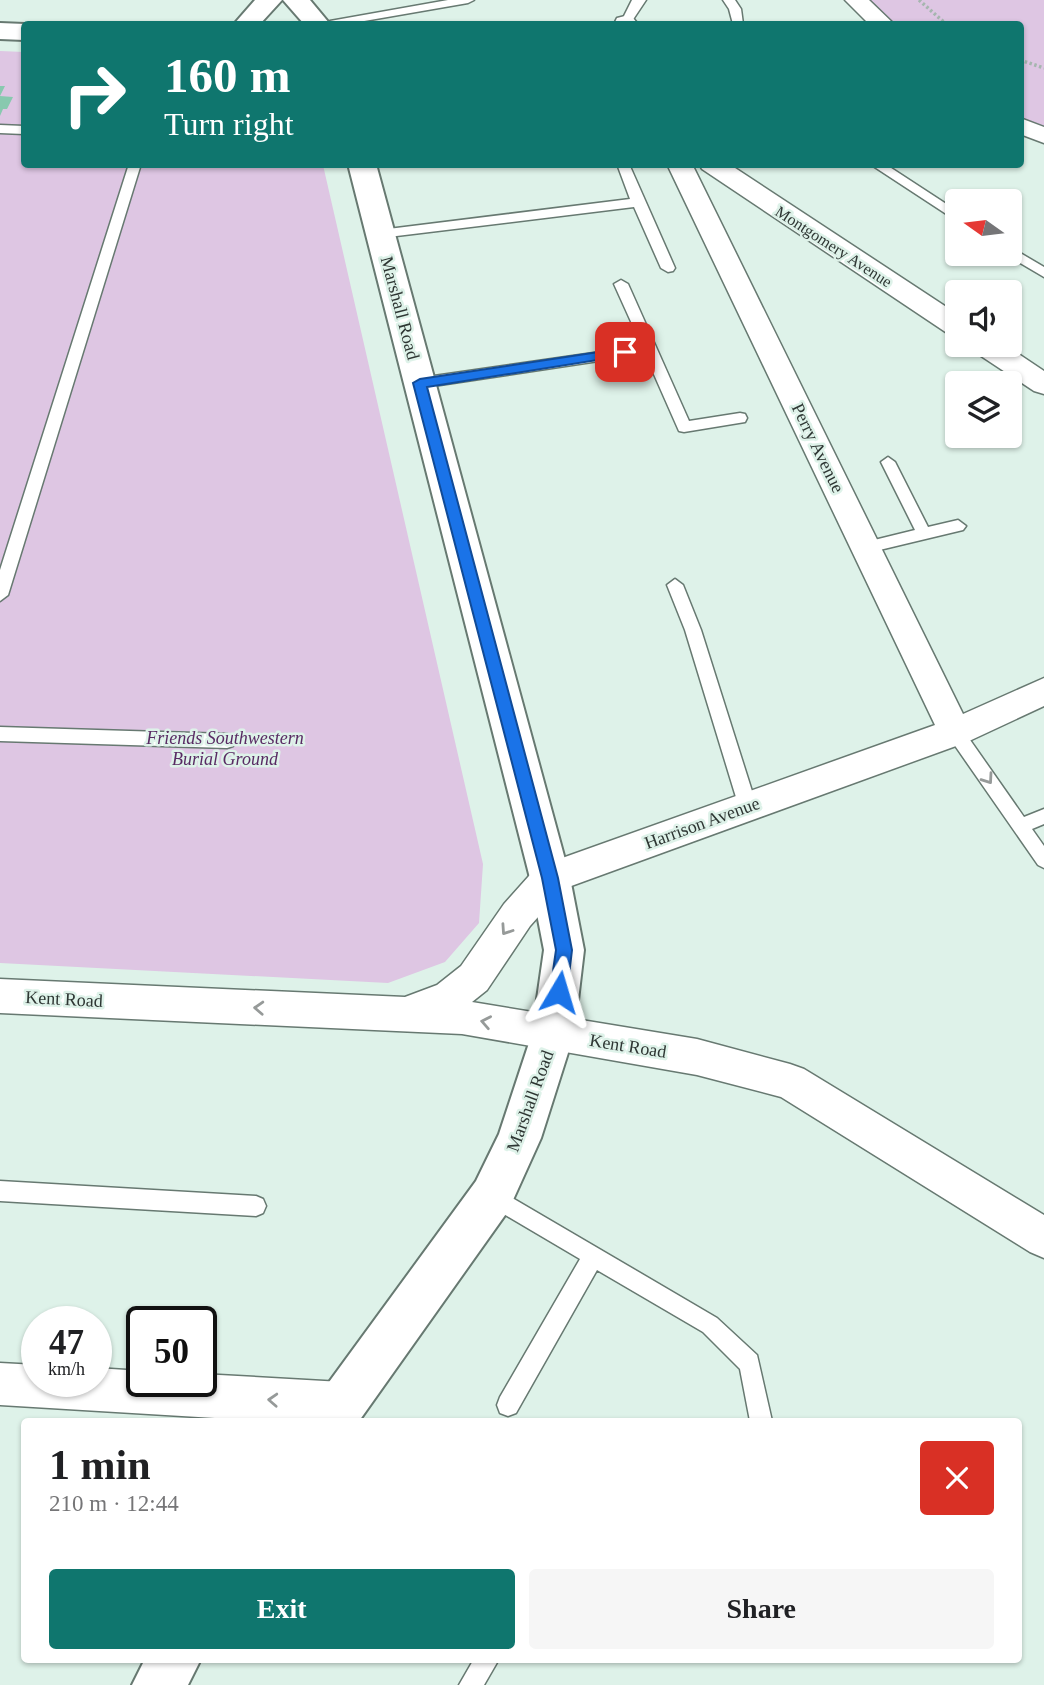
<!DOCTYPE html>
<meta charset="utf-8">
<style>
:root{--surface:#fff;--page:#f6f6f6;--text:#202124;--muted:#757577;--accent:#0f766e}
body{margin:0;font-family:"Times New Roman",serif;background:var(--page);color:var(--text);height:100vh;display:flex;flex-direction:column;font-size:26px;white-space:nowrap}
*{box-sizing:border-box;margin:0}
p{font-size:23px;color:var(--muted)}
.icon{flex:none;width:38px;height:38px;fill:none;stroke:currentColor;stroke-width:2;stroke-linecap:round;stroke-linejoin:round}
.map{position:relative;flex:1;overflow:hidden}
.panel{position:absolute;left:21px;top:1418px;width:1001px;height:245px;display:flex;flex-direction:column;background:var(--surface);border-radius:7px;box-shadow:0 2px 5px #0004}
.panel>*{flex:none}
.hud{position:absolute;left:21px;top:21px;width:1003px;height:147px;border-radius:7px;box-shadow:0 2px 5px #0004;background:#0f766e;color:#fff;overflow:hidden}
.needle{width:46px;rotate:284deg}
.tools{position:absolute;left:945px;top:189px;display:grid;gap:14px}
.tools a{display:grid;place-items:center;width:77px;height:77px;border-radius:7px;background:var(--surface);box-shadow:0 2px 5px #0004;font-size:35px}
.speed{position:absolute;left:21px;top:1306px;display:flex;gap:14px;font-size:35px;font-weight:700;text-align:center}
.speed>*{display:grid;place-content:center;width:91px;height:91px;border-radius:50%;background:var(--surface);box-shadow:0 2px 5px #0004;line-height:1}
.speed small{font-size:18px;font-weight:400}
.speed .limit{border:4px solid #111;border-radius:10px;background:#fff;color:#111}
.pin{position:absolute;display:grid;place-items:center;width:60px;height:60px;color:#fff;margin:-30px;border-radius:14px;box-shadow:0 4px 10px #0006}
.me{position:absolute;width:77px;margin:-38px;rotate:7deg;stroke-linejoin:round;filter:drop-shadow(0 0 5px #0008)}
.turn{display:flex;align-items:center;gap:24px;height:147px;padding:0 28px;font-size:32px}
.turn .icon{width:91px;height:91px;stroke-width:2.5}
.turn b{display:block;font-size:49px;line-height:60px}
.round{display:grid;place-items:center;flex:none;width:74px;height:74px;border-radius:7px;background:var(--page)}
.summary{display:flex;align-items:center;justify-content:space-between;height:119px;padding:0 28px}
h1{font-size:42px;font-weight:800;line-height:52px}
.cta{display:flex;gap:14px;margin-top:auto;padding:14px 28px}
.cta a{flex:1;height:80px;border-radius:7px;background:var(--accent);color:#fff;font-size:28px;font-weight:800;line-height:80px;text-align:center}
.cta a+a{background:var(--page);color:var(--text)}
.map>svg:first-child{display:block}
.green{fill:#dec6e3}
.building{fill:#88c9af}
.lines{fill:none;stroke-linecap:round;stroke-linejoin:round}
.service-casing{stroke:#677971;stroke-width:3}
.minor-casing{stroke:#677971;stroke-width:3}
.tertiary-casing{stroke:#677971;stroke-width:4}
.secondary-casing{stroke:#677971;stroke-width:4}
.path{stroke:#a6b6af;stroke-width:3.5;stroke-dasharray:2.5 2.5;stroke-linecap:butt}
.service{fill:#fff;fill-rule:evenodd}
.minor{fill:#fff;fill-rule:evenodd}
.tertiary{fill:#fff;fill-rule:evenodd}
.secondary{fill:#fff;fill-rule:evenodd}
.oneway{stroke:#969a99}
.route{fill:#1a73e8;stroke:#114b97;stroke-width:2}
.labels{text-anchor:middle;stroke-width:5;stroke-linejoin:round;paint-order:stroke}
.far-street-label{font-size:16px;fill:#2e3633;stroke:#def2e9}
.street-label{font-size:18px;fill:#2e3633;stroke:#def2e9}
.park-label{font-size:18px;font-style:italic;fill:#582a63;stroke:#def2e9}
</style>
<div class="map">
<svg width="1044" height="1685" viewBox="0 0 1044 1685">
<rect width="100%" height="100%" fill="#def2e9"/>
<path class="green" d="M851,0H1044V132L1020,119V24H879Z
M0,51L24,52V164L323,165L483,864L479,923L445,962L388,983L0,963Z"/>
<path class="building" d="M0,86H5L0,96L13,97L7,109H3L0,116Z"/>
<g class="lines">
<g class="service-casing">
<path id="service" d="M448,0H474L468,3L347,24H324L330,21Z
M632,0H646L630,24H620Z
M723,0H735L741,9L743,24H733L729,9Z
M0,125L24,126V134L0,133Z
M129,164H141L8,595L0,601V570Z
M617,164H629L675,268L673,271L668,272L661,268L634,207L380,238L373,234L380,230L630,199Z
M870,164H885L957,211V221Z
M1010,247L1044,267V277L1005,254H1010Z
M621,280L628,284L689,421L740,413L745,414L747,418L745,422L684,432L679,431L645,354L420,388L413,383L420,378L642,346L614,284Z
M888,457L895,462L928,527L958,520L966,526L963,530L867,553L862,551L859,547L862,543L915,530L881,462Z
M675,579L683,585L701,630L757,807L754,812L748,814L742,812L739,807L685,630L667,585Z
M955,725L961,727L1024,817L1044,809V824L1032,829L1044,846V868L1038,865L949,737L947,732L949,727Z
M0,727L227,734L233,736L235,741L233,746L227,748L0,741Z
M0,1181L256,1196L263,1199L266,1206L263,1213L256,1216L0,1201Z
M492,1186L717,1318L757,1355L772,1421H750L740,1369L703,1332L597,1270L516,1413L508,1416L500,1413L497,1405L500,1397L580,1259L485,1203L482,1196L485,1189Z
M474,1659H499L484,1685H459Z"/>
</g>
<g class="minor-casing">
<path id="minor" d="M845,0H869L894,24H869Z
M625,16L633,18L638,24H614L617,18Z
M1020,118L1044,127V143L1020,134Z
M667,164H692L963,714L1044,678V706L967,742L563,889L530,926L487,990L472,1002L697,1039L790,1064L804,1069L1044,1215V1258L1030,1252L781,1097L697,1075L462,1034L0,1013V979L405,997L437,985L461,966L504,904L537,867L935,725Z
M699,164H729L957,314V336L947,333L702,169Z
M971,345H1005L1044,371V394L1034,391L975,352Z
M0,1363L37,1365V1381H96V1368L142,1371V1381H201V1374L342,1382L357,1389L364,1404L357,1419L353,1421H265L0,1405Z"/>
</g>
<g class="tertiary-casing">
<path id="tertiary" d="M0,23L25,24L24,40L0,39Z"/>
</g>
<g class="secondary-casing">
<path id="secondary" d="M255,0H282L260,24H234Z
M283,0H310L330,24H304Z
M348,164H376L570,878L584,950L574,1034L541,1138L508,1211L359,1421H306L313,1404L476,1181L499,1134L532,1034L544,950L530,878Z
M145,1659H201L188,1685H132Z"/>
</g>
<path class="path" d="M919,0L946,24
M1020,60L1044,68"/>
<use href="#service" class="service"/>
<use href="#minor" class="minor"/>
<use href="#tertiary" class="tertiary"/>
<use href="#secondary" class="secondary"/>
</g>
<defs><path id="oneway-chevron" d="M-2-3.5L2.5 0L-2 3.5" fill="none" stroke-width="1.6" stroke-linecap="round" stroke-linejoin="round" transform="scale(1.75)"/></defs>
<g class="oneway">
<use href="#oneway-chevron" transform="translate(988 779) rotate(55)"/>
<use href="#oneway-chevron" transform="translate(506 930) rotate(124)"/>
<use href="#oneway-chevron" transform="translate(259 1008) rotate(-177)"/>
<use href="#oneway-chevron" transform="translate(486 1022) rotate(-169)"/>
<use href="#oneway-chevron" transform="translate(273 1400) rotate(-177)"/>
</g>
<path class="route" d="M625,348L629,349V355L427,387L558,878L572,950L567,992L565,997L559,1000L553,997L550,992L556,950L542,878L413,383L420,379Z"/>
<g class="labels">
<g class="far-street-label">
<text transform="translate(834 246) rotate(33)" y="6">Montgomery Avenue</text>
</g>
<g class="street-label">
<text transform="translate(400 308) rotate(75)" y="6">Marshall Road</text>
<text transform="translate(818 448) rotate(64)" y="6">Perry Avenue</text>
<text transform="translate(702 823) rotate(-20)" y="6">Harrison Avenue</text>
<text transform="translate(64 999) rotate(3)" y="6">Kent Road</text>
<text transform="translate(628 1046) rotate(9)" y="6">Kent Road</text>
<text transform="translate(530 1101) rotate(-70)" y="6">Marshall Road</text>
</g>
<g class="park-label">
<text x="225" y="744">Friends Southwestern<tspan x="225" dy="21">Burial Ground</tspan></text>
</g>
</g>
</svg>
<div class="tools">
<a><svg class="needle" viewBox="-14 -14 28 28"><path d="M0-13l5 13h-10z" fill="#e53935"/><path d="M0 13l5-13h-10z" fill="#757577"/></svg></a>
<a><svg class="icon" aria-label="sound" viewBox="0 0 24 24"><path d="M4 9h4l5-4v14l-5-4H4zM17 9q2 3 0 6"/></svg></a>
<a><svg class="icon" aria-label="layers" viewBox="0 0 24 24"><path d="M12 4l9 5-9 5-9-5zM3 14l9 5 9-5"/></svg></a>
</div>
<div class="speed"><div>47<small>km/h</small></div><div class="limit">50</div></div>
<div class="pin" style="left:625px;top:352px;background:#d93025"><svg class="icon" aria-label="arrive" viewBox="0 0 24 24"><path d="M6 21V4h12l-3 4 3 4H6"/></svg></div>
<svg class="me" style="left:559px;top:992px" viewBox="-20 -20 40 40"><path d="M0-17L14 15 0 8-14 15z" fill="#1a73e8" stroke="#fff" stroke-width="4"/></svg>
<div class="hud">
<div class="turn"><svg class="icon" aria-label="right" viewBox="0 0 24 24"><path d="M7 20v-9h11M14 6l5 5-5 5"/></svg><div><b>160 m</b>Turn right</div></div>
</div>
<section class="panel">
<div class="summary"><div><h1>1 min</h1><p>210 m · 12:44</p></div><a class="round" style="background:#d93025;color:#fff"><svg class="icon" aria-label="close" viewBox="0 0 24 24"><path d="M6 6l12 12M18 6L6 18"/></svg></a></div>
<div class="cta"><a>Exit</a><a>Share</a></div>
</section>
</div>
